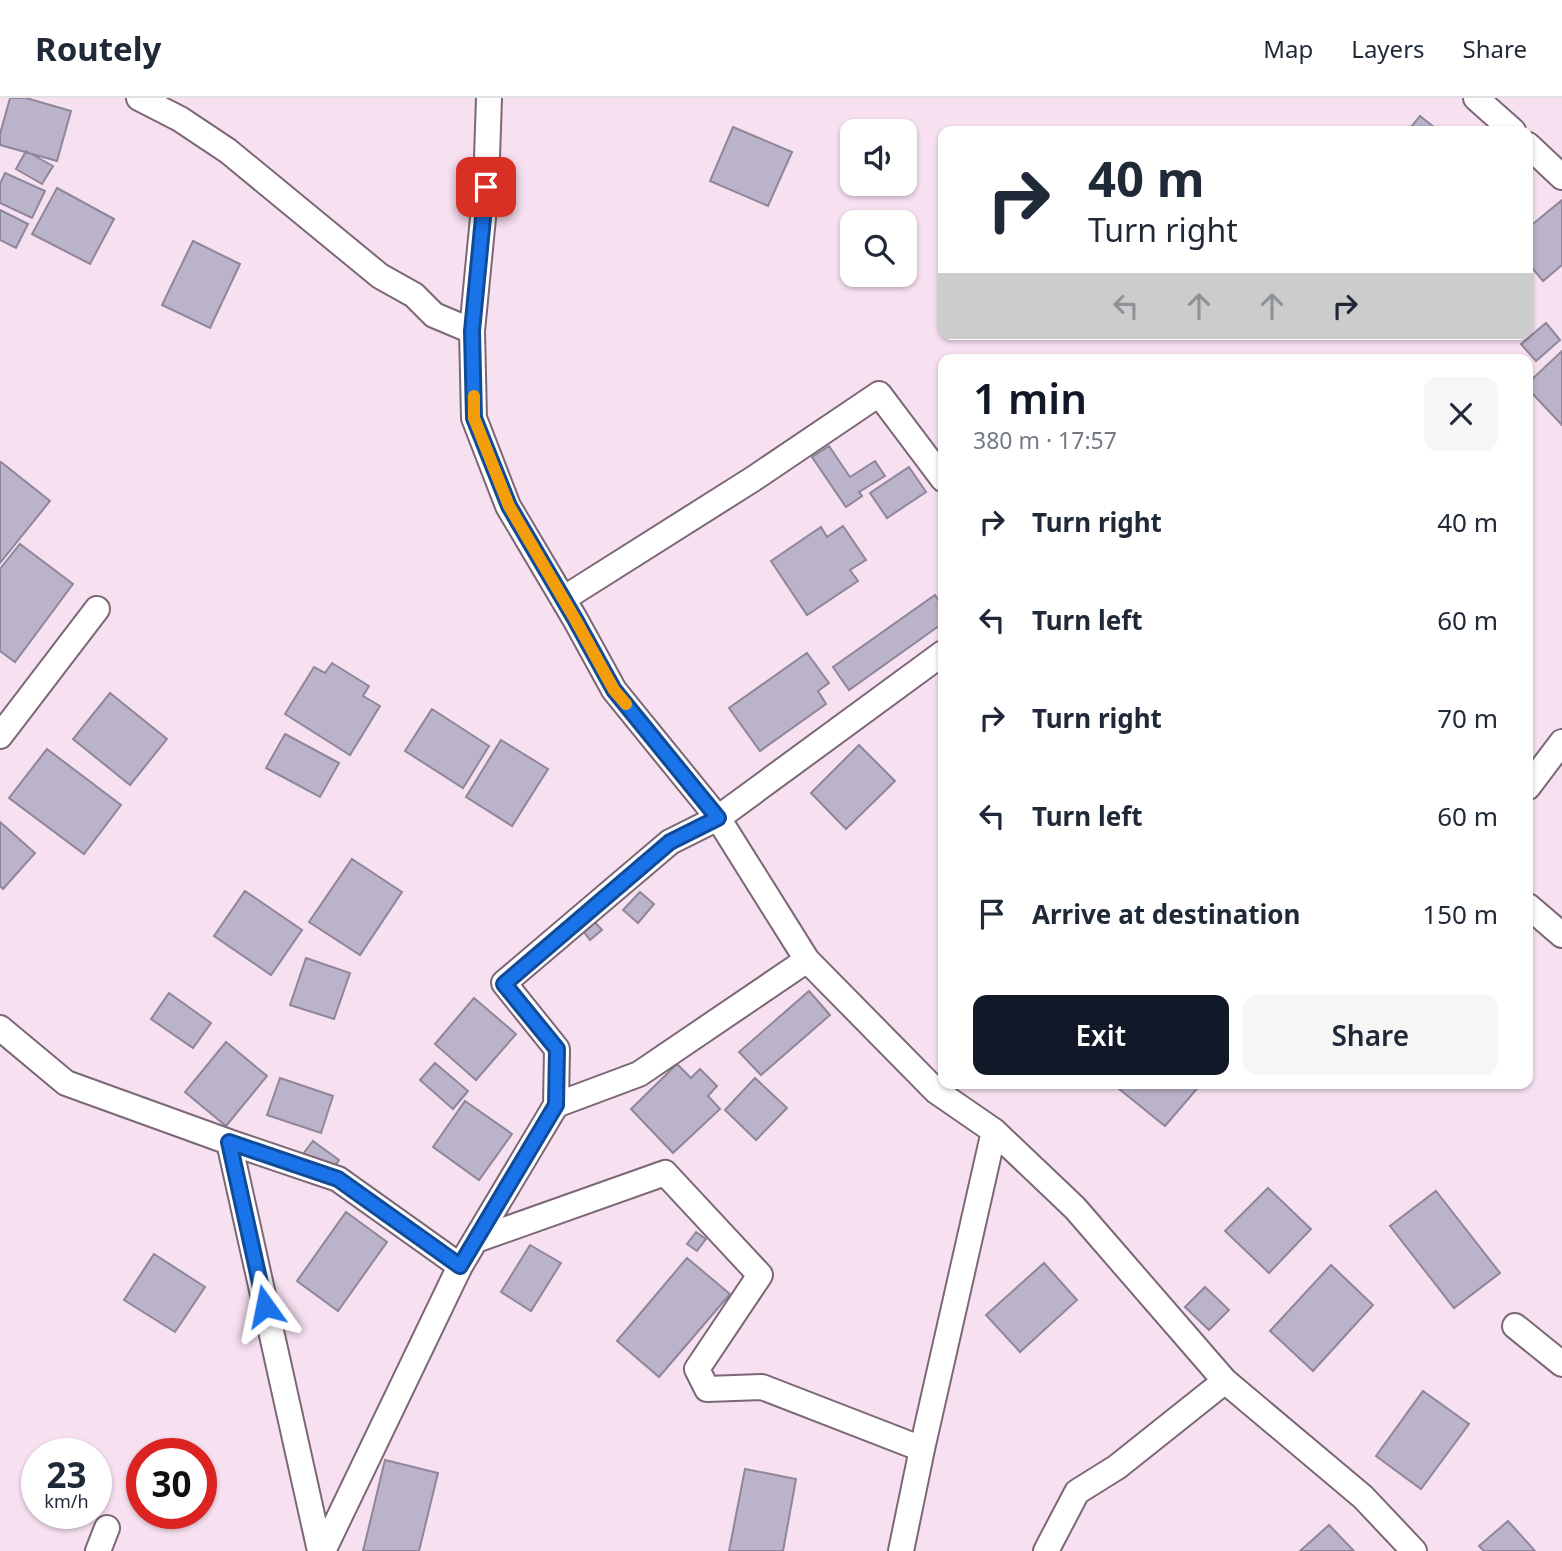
<!DOCTYPE html>
<meta charset="utf-8">
<style>
:root{--surface:#fff;--page:#f6f6f7;--text:#1f2937;--muted:#747a83;--line:#e0e1e3;--accent:#111827}
body{margin:0;font-family:"Noto Sans",sans-serif;background:var(--page);color:var(--text);height:100vh;display:flex;flex-direction:column;font-size:26px;white-space:nowrap}
*{box-sizing:border-box;margin:0}
p{font-size:23px;color:var(--muted)}
.icon{flex:none;width:38px;height:38px;fill:none;stroke:currentColor;stroke-width:2;stroke-linecap:round;stroke-linejoin:round}
.map{position:relative;flex:1;overflow:hidden}
.panel{position:absolute;left:938px;top:256px;width:595px;height:735px;display:flex;flex-direction:column;background:var(--surface);border-radius:14px;box-shadow:0 2px 5px #0004}
.panel>*{flex:none}
.top-card{position:absolute;left:938px;top:28px;width:595px;height:214px;border-radius:14px;box-shadow:0 2px 5px #0004;background:#fff;color:var(--text);overflow:hidden}
.fabs{position:absolute;left:840px;top:21px;display:grid;gap:14px}
.fabs a{display:grid;place-items:center;width:77px;height:77px;border-radius:14px;background:var(--surface);box-shadow:0 2px 5px #0004;font-size:35px}
.speed{position:absolute;left:21px;top:1340px;display:flex;gap:14px;font-size:35px;font-weight:700;text-align:center}
.speed>*{display:grid;place-content:center;width:91px;height:91px;border-radius:50%;background:var(--surface);box-shadow:0 2px 5px #0004;line-height:1}
.speed small{font-size:18px;font-weight:400}
.speed .limit{border:10px solid #d22;background:#fff;color:#111}
.pin{position:absolute;display:grid;place-items:center;width:60px;height:60px;color:#fff;margin:-30px;border-radius:14px;box-shadow:0 4px 10px #0006}
.me{position:absolute;width:77px;margin:-38px;rotate:348deg;stroke-linejoin:round;filter:drop-shadow(0 0 5px #0008)}
.turn{display:flex;align-items:center;gap:24px;height:147px;padding:0 35px;font-size:32px}
.turn .icon{width:91px;height:91px;stroke-width:2.5}
.turn b{display:block;font-size:49px;line-height:60px}
.lanes{display:flex;align-items:center;height:66px;padding:0 35px;background:#0003;justify-content:center;gap:35px;direction:ltr}
.lanes .off{opacity:.35}
.round{display:grid;place-items:center;flex:none;width:74px;height:74px;border-radius:14px;background:var(--page)}
.headline{display:flex;align-items:center;justify-content:space-between;height:119px;padding:0 35px}
h1{font-size:42px;font-weight:600;line-height:52px;color:var(--accent)}
.button{display:flex;gap:14px;margin-top:auto;padding:14px 35px}
.button a{flex:1;height:80px;border-radius:14px;background:var(--accent);color:#fff;font-size:28px;font-weight:600;line-height:80px;text-align:center}
.button a+a{background:var(--page);color:var(--text)}
ul{padding:0;list-style:none}
li{display:flex;align-items:center;gap:21px;height:98px;padding:0 35px}
li div{flex:1}
li b{display:block;font-size:26px}
li em{font-style:normal}
header{display:flex;align-items:center;gap:42px;box-sizing:border-box;height:98px;padding:0 35px;background:var(--surface);border-bottom:2px solid var(--line)}
header strong{font-size:33px}
nav{display:flex;gap:38px;margin-inline-start:auto;font-size:24px}
.map>svg:first-child{display:block}
.building{fill:#bbb3c9;stroke:#8e869a;stroke-width:2}
.lines{fill:none;stroke-linecap:round;stroke-linejoin:round}
.minor-casing{stroke:#7b6775;stroke-width:28}
.minor{stroke:#fff;stroke-width:24}
.route-casing{stroke:#114b97;stroke-width:18}
.route{stroke:#1a73e8;stroke-width:12}
.slow{stroke:#f59e0b;stroke-width:12}
</style>
<header>
<strong>Routely</strong>
<nav><a>Map</a><a>Layers</a><a>Share</a></nav>
</header>
<div class="map">
<svg width="1562" height="1453" viewBox="0 0 1562 1453">
<rect width="100%" height="100%" fill="#f7e0f0"/>
<path class="building" d="M10,0H26L71,13L57,63L0,47V36Z
M1420,18L1439,33H1408Z
M733,29L792,54L768,108L710,83Z
M26,53L53,68L42,86L16,71Z
M5,75L45,93L32,120L0,105V86Z
M57,90L114,121L90,166L32,136Z
M1562,102V167L1543,183L1528,165V130Z
M0,112L28,126L16,150L0,142Z
M193,143L240,166L210,230L162,207Z
M1546,225L1560,242L1536,263L1521,246Z
M1562,253V327L1528,291V285Z
M829,348L850,379L875,363L885,378L859,394L862,398L846,409L812,359Z
M1,364L50,403L0,465V365Z
M909,369L926,394L887,420L870,395Z
M843,428L866,462L850,472L858,483L807,517L771,463L821,429L827,439Z
M20,446L73,486L15,564L0,553V471Z
M935,497L943,509V525L849,592L833,569Z
M807,555L829,585L818,593L826,606L760,653L729,610Z
M332,565L369,588L363,598L380,608L350,657L285,616L314,569L325,575Z
M110,595L167,641L130,687L73,641Z
M432,611L489,648L463,690L405,653Z
M285,636L339,665L320,699L266,670Z
M501,642L548,671L512,728L466,699Z
M859,647L895,683L846,731L811,695Z
M47,651L121,707L84,756L9,700Z
M0,724L35,755L3,791L0,788Z
M352,761L402,794L360,857L309,824Z
M245,793L302,832L271,877L214,838Z
M640,794L654,806L638,825L623,812Z
M591,820L602,832L590,842L580,829Z
M306,860L350,875L334,921L290,907Z
M809,893L830,917L761,977L739,954Z
M169,895L211,925L193,950L151,921Z
M474,900L516,936L476,982L435,946Z
M226,944L267,978L226,1028L185,994Z
M435,965L468,993L453,1011L420,982Z
M677,966L691,980L700,971L717,988L708,998L720,1011L673,1055L631,1011Z
M280,980L333,998L321,1035L267,1017Z
M755,980L787,1010L756,1042L725,1012Z
M1122,985H1199L1201,986L1165,1028L1118,990Z
M465,1003L512,1036L479,1082L433,1049Z
M313,1043L339,1062L330,1075L303,1056Z
M1268,1090L1311,1131L1269,1175L1225,1133Z
M1436,1093L1500,1175L1454,1210L1390,1128Z
M346,1114L387,1144L338,1213L297,1183Z
M696,1134L706,1141L697,1153L687,1146Z
M530,1147L561,1165L531,1213L501,1194Z
M154,1156L205,1189L175,1234L124,1202Z
M687,1160L730,1196L659,1279L617,1243Z
M1044,1165L1077,1202L1020,1254L986,1217Z
M1331,1167L1373,1207L1313,1273L1270,1233Z
M1205,1189L1229,1212L1209,1232L1185,1209Z
M1423,1293L1469,1326L1421,1391L1376,1358Z
M385,1362L438,1375L419,1453H363Z
M745,1371L796,1381L783,1453H729Z
M1508,1423L1535,1453H1484L1479,1448Z
M1329,1427L1354,1453H1300Z"/>
<g class="lines">
<g class="minor-casing">
<path id="minor" d="M139,0L180,21L228,53L380,178L414,197L434,217L472,233
M489,0L486,89L472,233L474,320L508,408L575,521L614,592L718,720L807,862L936,993L994,1033L1075,1110L1225,1283L1363,1399L1414,1453
M1476,0L1513,33
M1528,47L1562,79
M563,501L753,381L879,296L943,381
M0,638L97,511
M1528,689L1562,644
M1528,808L1562,837
M0,930L66,985L229,1044L320,1453
M556,1007L639,976L807,862
M229,1044L338,1081L460,1168
M476,1142L665,1075L760,1177L697,1271L707,1291L762,1289L922,1351
M1515,1228L1562,1266
M98,1453L107,1430
M323,1453L460,1168L556,1007L557,951L504,885L670,744L718,720L943,555
M901,1453L922,1351L994,1033
M1046,1453L1077,1394L1117,1369L1225,1283"/>
</g>
<use href="#minor" class="minor"/>
</g>
<g class="lines">
<g class="route-casing">
<path id="route" d="M265,1208L229,1044L338,1081L460,1168L556,1007L557,951L504,886L670,744L718,720L614,592L575,521L509,408L474,320L472,233L486,89"/>
</g>
<use href="#route" class="route"/>
<path class="slow" d="M474,298V320L509,408L575,521L614,592L626,606"/>
</g>
</svg>
<div class="fabs">
<a><svg class="icon" aria-label="sound" viewBox="0 0 24 24"><path d="M4 9h4l5-4v14l-5-4H4zM17 9q2 3 0 6"/></svg></a>
<a><svg class="icon" aria-label="search" viewBox="0 0 24 24"><circle cx="10" cy="10" r="6"/><path d="M15 15l6 6"/></svg></a>
</div>
<div class="speed"><div>23<small>km/h</small></div><div class="limit">30</div></div>
<div class="pin" style="left:486px;top:89px;background:#d93025"><svg class="icon" aria-label="arrive" viewBox="0 0 24 24"><path d="M6 21V4h12l-3 4 3 4H6"/></svg></div>
<svg class="me" style="left:265px;top:1208px" viewBox="-20 -20 40 40"><path d="M0-17L14 15 0 8-14 15z" fill="#1a73e8" stroke="#fff" stroke-width="4"/></svg>
<div class="top-card">
<div class="turn"><svg class="icon" aria-label="right" viewBox="0 0 24 24"><path d="M7 20v-9h11M14 6l5 5-5 5"/></svg><div><b>40 m</b>Turn right</div></div>
<div class="lanes"><svg class="icon off" aria-label="left" viewBox="0 0 24 24"><path d="M17 20v-9H6M10 6l-5 5 5 5"/></svg><svg class="icon off" aria-label="ahead" viewBox="0 0 24 24"><path d="M12 20V5M6 11l6-6 6 6"/></svg><svg class="icon off" aria-label="ahead" viewBox="0 0 24 24"><path d="M12 20V5M6 11l6-6 6 6"/></svg><svg class="icon" aria-label="right" viewBox="0 0 24 24"><path d="M7 20v-9h11M14 6l5 5-5 5"/></svg></div>
</div>
<section class="panel">
<div class="headline"><div><h1>1 min</h1><p>380 m · 17:57</p></div><a class="round"><svg class="icon" aria-label="close" viewBox="0 0 24 24"><path d="M6 6l12 12M18 6L6 18"/></svg></a></div>
<ul>
<li><svg class="icon" aria-label="right" viewBox="0 0 24 24"><path d="M7 20v-9h11M14 6l5 5-5 5"/></svg><div><b>Turn right</b></div><em>40 m</em></li>
<li><svg class="icon" aria-label="left" viewBox="0 0 24 24"><path d="M17 20v-9H6M10 6l-5 5 5 5"/></svg><div><b>Turn left</b></div><em>60 m</em></li>
<li><svg class="icon" aria-label="right" viewBox="0 0 24 24"><path d="M7 20v-9h11M14 6l5 5-5 5"/></svg><div><b>Turn right</b></div><em>70 m</em></li>
<li><svg class="icon" aria-label="left" viewBox="0 0 24 24"><path d="M17 20v-9H6M10 6l-5 5 5 5"/></svg><div><b>Turn left</b></div><em>60 m</em></li>
<li><svg class="icon" aria-label="arrive" viewBox="0 0 24 24"><path d="M6 21V4h12l-3 4 3 4H6"/></svg><div><b>Arrive at destination</b></div><em>150 m</em></li>
</ul>
<div class="button"><a>Exit</a><a>Share</a></div>
</section>
</div>
